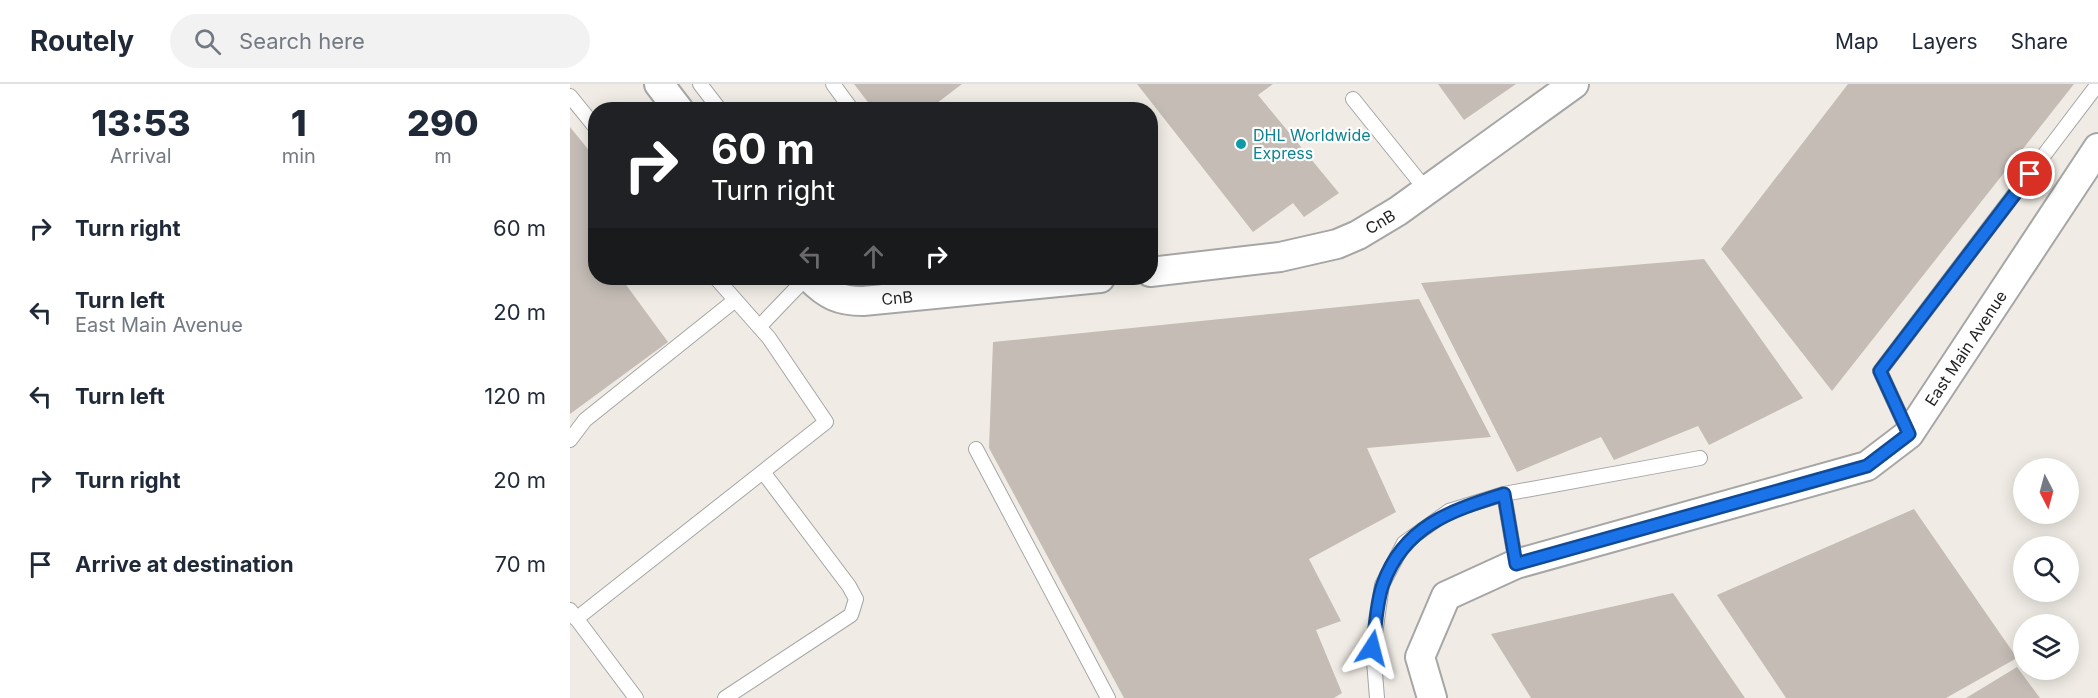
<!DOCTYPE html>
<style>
:root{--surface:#fff;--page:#f2f2f3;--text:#1f2937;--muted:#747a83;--line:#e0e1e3}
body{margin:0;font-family:Inter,sans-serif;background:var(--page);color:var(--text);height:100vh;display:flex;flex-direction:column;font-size:22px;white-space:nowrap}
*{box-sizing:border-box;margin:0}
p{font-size:20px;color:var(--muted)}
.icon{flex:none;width:33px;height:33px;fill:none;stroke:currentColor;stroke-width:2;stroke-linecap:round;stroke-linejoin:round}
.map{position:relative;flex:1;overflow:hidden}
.side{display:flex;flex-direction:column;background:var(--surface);width:570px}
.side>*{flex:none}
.guide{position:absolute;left:18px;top:18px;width:570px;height:183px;border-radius:24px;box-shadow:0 3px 15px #0003;background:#202124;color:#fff;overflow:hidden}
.needle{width:39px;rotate:174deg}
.buttons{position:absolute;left:1443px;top:374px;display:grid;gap:12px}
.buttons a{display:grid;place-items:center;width:66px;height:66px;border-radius:50%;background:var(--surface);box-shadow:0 3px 15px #0003;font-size:30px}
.pin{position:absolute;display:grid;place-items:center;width:51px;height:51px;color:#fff;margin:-26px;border:3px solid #fff;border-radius:50%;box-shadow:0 2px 6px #0007}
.me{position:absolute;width:66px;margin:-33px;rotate:9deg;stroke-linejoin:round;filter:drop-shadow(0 0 4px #0008)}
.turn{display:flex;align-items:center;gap:21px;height:126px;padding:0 24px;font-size:27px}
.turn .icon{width:78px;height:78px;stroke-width:2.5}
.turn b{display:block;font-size:42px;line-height:51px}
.lanes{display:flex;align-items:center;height:57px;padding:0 24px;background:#0003;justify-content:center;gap:30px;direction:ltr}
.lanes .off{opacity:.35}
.eta{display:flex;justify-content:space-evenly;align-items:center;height:102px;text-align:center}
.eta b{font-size:36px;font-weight:800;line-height:42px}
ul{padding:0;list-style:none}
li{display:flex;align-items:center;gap:18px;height:84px;padding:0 24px}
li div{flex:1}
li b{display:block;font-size:22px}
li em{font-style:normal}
header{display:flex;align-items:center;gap:36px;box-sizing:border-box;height:84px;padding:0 30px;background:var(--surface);border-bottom:2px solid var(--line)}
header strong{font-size:28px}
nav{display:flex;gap:33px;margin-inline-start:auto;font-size:21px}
.search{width:420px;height:54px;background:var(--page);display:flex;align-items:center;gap:15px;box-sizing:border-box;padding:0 21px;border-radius:33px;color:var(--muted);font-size:22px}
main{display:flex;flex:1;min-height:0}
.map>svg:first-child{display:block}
.building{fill:#c4bcb5}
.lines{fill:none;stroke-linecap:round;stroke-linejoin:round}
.service-casing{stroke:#a6a6a6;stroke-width:16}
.minor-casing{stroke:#a6a6a6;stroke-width:32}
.service{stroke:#fff;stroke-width:14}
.minor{stroke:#fff;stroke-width:28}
.route-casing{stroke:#114b97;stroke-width:15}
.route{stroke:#1a73e8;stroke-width:10}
.culture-dot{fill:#0f9aa8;stroke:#fff;stroke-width:2}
.labels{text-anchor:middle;stroke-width:4.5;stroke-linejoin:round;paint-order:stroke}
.culture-label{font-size:16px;fill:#0d838f;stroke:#fff;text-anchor:start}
.street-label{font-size:16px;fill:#1f1f1f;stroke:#fff}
</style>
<header>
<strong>Routely</strong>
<div class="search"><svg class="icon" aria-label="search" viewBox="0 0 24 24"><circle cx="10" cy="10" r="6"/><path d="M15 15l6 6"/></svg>Search here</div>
<nav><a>Map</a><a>Layers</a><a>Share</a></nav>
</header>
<main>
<section class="side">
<div class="eta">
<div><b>13:53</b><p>Arrival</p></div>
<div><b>1</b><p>min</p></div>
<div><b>290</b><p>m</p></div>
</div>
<ul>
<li><svg class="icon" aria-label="right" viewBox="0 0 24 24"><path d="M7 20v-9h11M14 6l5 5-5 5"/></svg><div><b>Turn right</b></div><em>60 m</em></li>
<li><svg class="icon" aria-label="left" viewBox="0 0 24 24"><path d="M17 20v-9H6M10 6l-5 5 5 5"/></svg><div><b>Turn left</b><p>East Main Avenue</p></div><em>20 m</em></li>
<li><svg class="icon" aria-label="left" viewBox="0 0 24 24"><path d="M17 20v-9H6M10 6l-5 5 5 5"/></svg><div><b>Turn left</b></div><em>120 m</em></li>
<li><svg class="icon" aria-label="right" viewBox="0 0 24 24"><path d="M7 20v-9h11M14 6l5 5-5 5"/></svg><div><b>Turn right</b></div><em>20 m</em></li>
<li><svg class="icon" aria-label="arrive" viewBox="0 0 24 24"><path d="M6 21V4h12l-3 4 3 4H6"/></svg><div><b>Arrive at destination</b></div><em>70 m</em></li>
</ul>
</section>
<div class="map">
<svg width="1528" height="614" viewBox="0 0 1528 614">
<rect width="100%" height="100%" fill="#f0ece5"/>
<path class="building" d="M284,0H392L358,26H304Z
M567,0H703L688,11L769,109L734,133L723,119L683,148Z
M868,0H946L894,36Z
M1278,0H1504L1262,307L1151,165Z
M0,43L26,75V194H51L98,258L0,330Z
M1134,175L1233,314L1139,361L1128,342L1044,376L1031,353L947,388L851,199Z
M849,215L921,353L797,364L826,428L739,475L771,537L746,546L772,609L764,614H554L419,364L423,258Z
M1344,425L1447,574L1376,614H1216L1147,511Z
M1103,509L1175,614H961L921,550Z
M1447,583L1470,614H1396Z"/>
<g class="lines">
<g class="service-casing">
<path id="service" d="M130,0L150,26
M263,0L282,26
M0,12L26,44
M783,15L857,107
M189,243L236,194
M1339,350L1310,287L1528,0
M0,356L15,336L164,217
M406,365L538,614
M934,410L1130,374
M0,526L66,614
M6,535L256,338L199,254L146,194
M155,614L281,531L286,515L279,502L193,388
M807,614L803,564L812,501L834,459L879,427L934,410L946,480"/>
</g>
<g class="minor-casing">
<g id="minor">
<path d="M89,0L109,26"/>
<path id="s1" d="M580,188L710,173L767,160L788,151L828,127L1004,0"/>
<path id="s2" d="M240,194C257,211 269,217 293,217L530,194"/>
<path id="s3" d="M862,614L850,573L876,512L946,480L1297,382L1339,350L1528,64"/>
</g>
</g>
<use href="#service" class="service"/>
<use href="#minor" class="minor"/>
</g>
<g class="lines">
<g class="route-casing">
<path id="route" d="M802,564C806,544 806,519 813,500C834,442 880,427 934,410L946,480L1297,382L1339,350L1310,287L1460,90"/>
</g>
<use href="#route" class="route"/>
</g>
<circle class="culture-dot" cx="671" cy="60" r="6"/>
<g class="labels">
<g class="culture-label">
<text x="683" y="57">DHL Worldwide<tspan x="683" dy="18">Express</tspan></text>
</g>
<g class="street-label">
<text dy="6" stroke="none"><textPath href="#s1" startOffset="238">CnB</textPath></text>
<text dy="6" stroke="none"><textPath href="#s2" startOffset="94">CnB</textPath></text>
<text dy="6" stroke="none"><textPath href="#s3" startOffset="706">East Main Avenue</textPath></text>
</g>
</g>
</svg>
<div class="buttons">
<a><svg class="needle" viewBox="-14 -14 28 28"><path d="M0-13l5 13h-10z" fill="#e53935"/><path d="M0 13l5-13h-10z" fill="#747a83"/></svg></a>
<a><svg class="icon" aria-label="search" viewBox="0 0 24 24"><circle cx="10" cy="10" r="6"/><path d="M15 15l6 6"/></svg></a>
<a><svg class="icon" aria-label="layers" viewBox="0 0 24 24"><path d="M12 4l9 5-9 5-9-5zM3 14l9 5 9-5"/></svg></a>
</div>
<div class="pin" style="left:1460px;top:90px;background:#d93025"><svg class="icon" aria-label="arrive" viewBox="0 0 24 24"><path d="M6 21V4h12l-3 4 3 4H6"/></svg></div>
<svg class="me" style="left:802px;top:564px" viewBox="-20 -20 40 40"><path d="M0-17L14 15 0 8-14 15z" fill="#1a73e8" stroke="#fff" stroke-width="4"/></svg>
<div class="guide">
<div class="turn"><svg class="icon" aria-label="right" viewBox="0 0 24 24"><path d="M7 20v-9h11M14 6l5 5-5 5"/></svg><div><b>60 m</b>Turn right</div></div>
<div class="lanes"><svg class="icon off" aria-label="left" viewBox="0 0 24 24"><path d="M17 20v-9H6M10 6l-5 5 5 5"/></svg><svg class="icon off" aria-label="ahead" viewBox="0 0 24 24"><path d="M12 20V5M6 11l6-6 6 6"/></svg><svg class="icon" aria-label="right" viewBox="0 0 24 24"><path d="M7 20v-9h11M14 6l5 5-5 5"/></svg></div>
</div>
</div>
</main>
